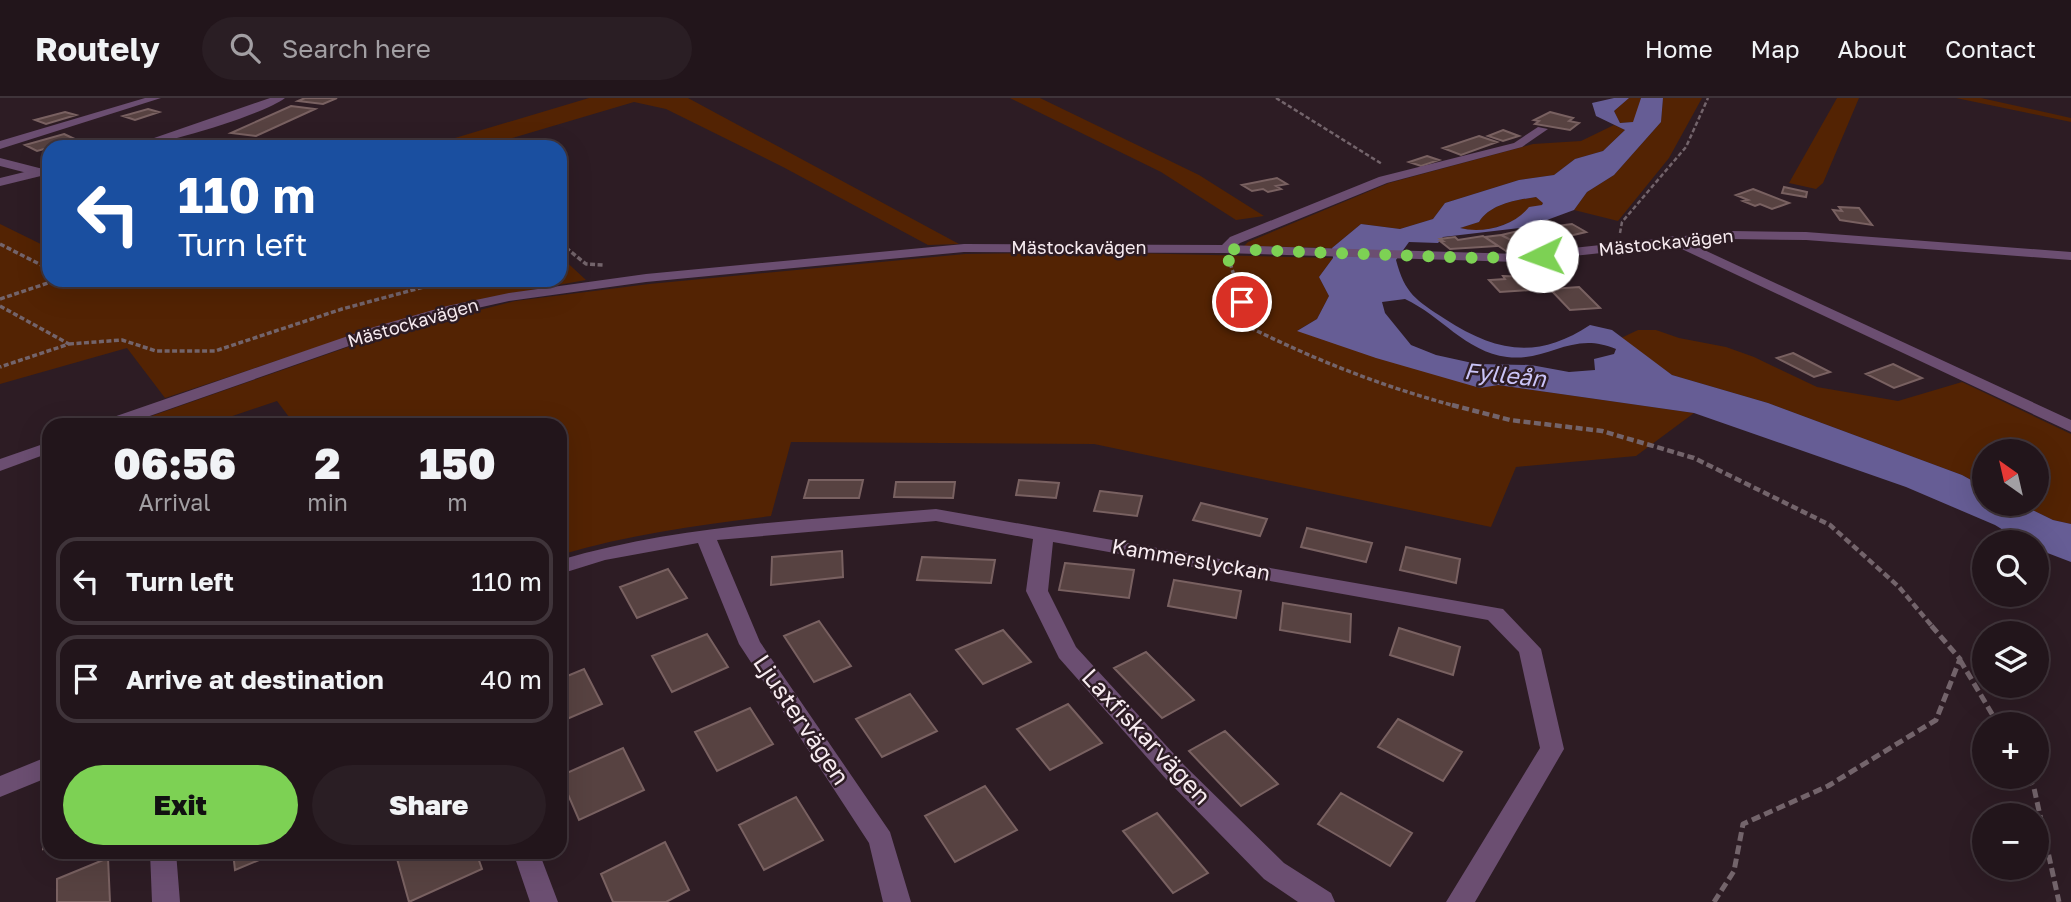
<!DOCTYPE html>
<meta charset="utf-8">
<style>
:root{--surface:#22151b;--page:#2a1e24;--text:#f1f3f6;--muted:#a29fa3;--line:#3f343a;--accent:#7dd154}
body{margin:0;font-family:"Golos Text",sans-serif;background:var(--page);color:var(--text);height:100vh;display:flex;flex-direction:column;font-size:26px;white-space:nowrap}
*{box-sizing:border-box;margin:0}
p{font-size:23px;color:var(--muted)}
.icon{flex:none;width:38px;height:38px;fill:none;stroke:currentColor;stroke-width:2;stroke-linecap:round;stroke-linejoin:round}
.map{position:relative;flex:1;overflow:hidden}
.panel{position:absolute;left:42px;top:320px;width:525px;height:441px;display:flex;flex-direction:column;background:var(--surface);border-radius:21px;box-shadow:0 7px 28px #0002,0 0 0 2px var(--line)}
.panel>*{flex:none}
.guide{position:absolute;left:42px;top:42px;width:525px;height:147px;border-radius:21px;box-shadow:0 7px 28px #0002,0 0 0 2px var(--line);background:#1a4fa0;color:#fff;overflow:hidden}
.needle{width:46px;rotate:326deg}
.buttons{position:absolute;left:1972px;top:341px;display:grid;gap:14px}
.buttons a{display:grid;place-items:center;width:77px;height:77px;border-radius:50%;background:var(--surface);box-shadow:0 7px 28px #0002,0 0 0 2px var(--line);font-size:35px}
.pin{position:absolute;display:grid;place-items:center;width:60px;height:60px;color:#fff;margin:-30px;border:4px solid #fff;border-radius:50%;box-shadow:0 2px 7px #0007}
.me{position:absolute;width:77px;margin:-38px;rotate:267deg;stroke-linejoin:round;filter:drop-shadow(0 0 5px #0008)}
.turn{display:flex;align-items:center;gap:24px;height:147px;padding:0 21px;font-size:32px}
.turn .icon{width:91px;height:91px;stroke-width:2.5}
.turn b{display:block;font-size:49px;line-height:60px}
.eta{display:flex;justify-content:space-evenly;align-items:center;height:119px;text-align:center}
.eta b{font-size:42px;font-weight:800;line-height:49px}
.action{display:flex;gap:14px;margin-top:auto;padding:14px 21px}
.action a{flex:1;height:80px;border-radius:42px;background:var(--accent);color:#111;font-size:28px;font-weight:800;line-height:80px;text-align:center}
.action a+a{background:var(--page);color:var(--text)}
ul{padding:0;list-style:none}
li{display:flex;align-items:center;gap:21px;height:88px;margin:0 14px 10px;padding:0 7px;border:4px solid var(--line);border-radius:21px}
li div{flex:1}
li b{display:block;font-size:26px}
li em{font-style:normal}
header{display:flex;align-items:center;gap:42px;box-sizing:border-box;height:98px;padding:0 35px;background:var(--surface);border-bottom:2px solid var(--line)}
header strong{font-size:33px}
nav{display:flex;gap:38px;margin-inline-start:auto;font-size:24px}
.search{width:490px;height:63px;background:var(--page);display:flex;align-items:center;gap:18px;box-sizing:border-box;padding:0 24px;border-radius:38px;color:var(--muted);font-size:26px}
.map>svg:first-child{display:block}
.green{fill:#532303}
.water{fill:#665d95;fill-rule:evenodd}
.building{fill:#574241;stroke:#796161;stroke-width:2}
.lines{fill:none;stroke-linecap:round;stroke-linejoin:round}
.path-far3{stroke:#73646b;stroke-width:2.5;stroke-dasharray:4.5 2.5;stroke-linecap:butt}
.path-far2{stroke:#73646b;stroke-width:3.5;stroke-dasharray:5 2.5;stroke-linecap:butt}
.path-far1{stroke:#73646b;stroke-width:4.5;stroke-dasharray:7 3.5;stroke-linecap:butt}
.path{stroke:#73646b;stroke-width:5;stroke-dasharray:9 4.5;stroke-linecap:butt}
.minor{fill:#6b4e71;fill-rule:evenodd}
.tertiary{fill:#6b4e71;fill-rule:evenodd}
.route{stroke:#7dd154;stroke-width:12;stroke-dasharray:0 21.6}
.labels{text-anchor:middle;stroke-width:5;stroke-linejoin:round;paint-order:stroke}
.far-street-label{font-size:18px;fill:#f7ebf0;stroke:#2d1c24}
.street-label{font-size:21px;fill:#f7ebf0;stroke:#2d1c24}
.water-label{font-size:23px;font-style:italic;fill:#cac4f7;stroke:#2d1c24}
.near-street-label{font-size:24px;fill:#f7ebf0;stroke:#2d1c24}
</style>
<header>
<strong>Routely</strong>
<div class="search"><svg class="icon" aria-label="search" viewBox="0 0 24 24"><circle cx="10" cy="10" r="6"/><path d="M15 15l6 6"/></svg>Search here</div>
<nav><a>Home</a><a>Map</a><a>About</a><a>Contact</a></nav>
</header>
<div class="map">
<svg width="2071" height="804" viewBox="0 0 2071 804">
<rect width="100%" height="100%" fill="#2d1c24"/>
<path class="green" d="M589,0H688L959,146L928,147L783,69L666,11L634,4L509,41L521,49H425Z
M1010,0H1040L1199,77L1264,118L1236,122L1161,74Z
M1629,0H1641L1634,24L1620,25L1614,13Z
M1663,0H1702L1669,60L1618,123L1574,112L1587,94L1614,77L1661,24Z
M1837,0H1859L1823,85L1816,91L1789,85Z
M1956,0H1981L2071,20V24Z
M1614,27L1625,32L1603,53L1575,61L1554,77L1519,82L1445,105L1433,121L1400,131L1361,126L1332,150L1244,148L1248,144L1389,85L1533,46L1581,43Z
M1536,99L1543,104L1542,107C1519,121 1487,139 1460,130L1479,124C1490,106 1516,102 1536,99Z
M0,126L49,150V182H560V158L586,182L486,200L366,233L165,300L127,250L0,286Z
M1090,154L1333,160L1319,179L1329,198L1317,221L1298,232L1480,290L1498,287L1694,315L1636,358L1516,369L1491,429L1094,346L791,344L771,418C700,427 629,436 560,457V327H295L277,303L206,327H126L385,236L515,203L649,186L965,156Z
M1638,232H1656L1679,240L1726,249L1754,259L1817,289L1898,303L1962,284L2071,336V426L2053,422L2020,406H2037V354H1984V389L1962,377L1768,305L1672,277L1621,240Z"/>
<path class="water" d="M1614,0H1629L1614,13L1620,25L1633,24L1641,0H1663L1661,24L1614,77L1587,94L1574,112L1528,129L1443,139L1438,145L1409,144L1396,162C1405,196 1416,202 1445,221C1496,254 1537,262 1590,227L1612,232L1672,277L1768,305L1962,377L1984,389V406H2020L2053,422L2071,426V464L2037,451V444H2023L1995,427L1906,389L1694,315L1498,287L1480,290L1376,260L1297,233L1317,221L1329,198L1319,179L1333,160L1332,150L1361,126L1400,131L1433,121L1445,105L1519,82L1554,77L1575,61L1603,53L1625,32L1596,18L1592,5ZM1536,99L1543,105L1542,107L1529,109C1514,128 1483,136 1460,130L1479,124C1490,106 1516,102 1536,99ZM1405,201C1440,217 1466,254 1507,259C1549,264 1572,232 1616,251L1614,256L1594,261L1595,272L1569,274L1531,267L1477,266L1436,257L1411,247L1385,215L1382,204Z"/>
<path class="building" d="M305,0H337L323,6L298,3Z
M291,8L315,11L256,38L231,35Z
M148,11L159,14L135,22L123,18Z
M65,14L76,17L46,26L35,22Z
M1550,14L1573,20L1569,23L1579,25L1570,32L1535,26L1539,23L1534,22Z
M1503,32L1519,38L1503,43L1488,38Z
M64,36L77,42L37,53L25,47Z
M1479,38L1497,44L1461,57L1443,50Z
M1427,58L1439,62L1421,68L1409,64Z
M1277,80L1287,86L1276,88L1281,91L1268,94L1263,91L1252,93L1242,87Z
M1784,89L1807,94L1806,99L1782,95Z
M1753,91L1789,105L1772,111L1760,106L1755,108L1743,103L1748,102L1736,97Z
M1839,109L1859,110L1872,127L1840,122L1833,112L1842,113Z
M1572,126L1586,134L1561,140L1547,133L1557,128Z
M1518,133L1532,141L1515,144L1501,137Z
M1501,137L1515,144L1521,148L1506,153L1485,139Z
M1483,138L1498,148L1450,151L1440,143H1443L1440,141L1455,139L1458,142Z
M1503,178L1535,179L1547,191L1500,194L1489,182L1505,181Z
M1579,189L1600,210L1570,212L1550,191Z
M1793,255L1830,274L1814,279L1777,260Z
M1893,266L1922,280L1894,290L1866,276Z
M809,382H863L859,400H804Z
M1019,382L1059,385L1056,400L1016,397Z
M896,384H955L953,400L894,399Z
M1100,393L1142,398L1137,418L1094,413Z
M1201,405L1267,421L1260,438L1193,422Z
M1307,430L1372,445L1366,464L1301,449Z
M1406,449L1460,461L1456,485L1400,472Z
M842,453L843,479L771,487L772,459Z
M922,459L995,462L991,485L917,482Z
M1065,465L1134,472L1129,500L1059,492Z
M668,471L687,500L637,520L620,489Z
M1174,482L1241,493L1236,520L1168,508Z
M1283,505L1351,516L1350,544L1280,532Z
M819,523L851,568L814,584L784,538Z
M1399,530L1460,549L1453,577L1390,557Z
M1003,532L1031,564L983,586L956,552Z
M707,536L728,569L672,594L652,558Z
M1146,554L1194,602L1162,620L1114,570Z
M584,571L602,606L560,624V581Z
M910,596L937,633L882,659L856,621Z
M1068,606L1102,645L1050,672L1017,631Z
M750,610L773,646L717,673L695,634Z
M1398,621L1462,654L1443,683L1378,649Z
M1225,633L1278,686L1241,708L1189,653Z
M623,650L644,692L579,722L560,678Z
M985,688L1017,732L955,764L925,718Z
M1341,695L1412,735L1390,768L1318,726Z
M796,699L823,742L764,772L739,727Z
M49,709V749L43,751V712Z
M1157,715L1208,775L1173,795L1123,733Z
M665,744L689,792L666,804H613L601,776Z
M233,754H278L235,772Z
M403,754H476L482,771L409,804L396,757Z
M108,760L110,804H57V781Z"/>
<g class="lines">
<path class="path-far3" d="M1276,0L1382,66
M106,49L118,45
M1620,135L1622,124L1686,49L1708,0"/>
<path class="path-far2" d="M560,145L586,166L604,167
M0,146L49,171
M1230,165L1251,230C1320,264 1384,289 1459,309
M0,201L57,182
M0,208L69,246L0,269
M69,246L122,242L156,253H215L342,211L450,182"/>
<path class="path-far1" d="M1452,307L1510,322L1602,333L1694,360L1830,427L1899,489L1931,527"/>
<path class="path" d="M1960,562L1998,626
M2028,679L2034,690L2059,804
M1714,804L1734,773L1743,726L1828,688L1936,622L1960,561L1930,526"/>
<path class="minor" d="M145,0H161L0,51V43Z
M1538,29L1548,31L1522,49L1387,85L1240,145L1230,154H1220L1218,151L1230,139L1379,79L1514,45Z
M0,60L43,71L45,74L39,78L0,68Z
M1674,138L2071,322V334L1669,145V139Z
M936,411L1503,511L1541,551L1564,651L1475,804H1446L1540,650L1519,554L1488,522L1053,444L1048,493L1076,549L1184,667L1284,765L1331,795L1335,804H1298L1264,781L1166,681L1059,560L1026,493L1033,441L936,423L717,442L760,544L890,734L911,804H883L869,745L739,546L698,445L605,462L560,476V462C682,426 810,422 936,411Z
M49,658V679L0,699V678Z
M150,754H176L180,804H152Z
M513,754H539L558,804H530Z"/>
<path class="tertiary" d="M270,0H285C263,17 157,49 128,49Z
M49,68V76L0,88V80Z
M1731,133L1806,134L2071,154V162L1806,142L1731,141L1518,164L1225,155L964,154L646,184L509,203L455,215L386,235L124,327H99L102,323L374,229L447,208L509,195L646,176L964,146L1225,147L1518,156Z
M49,344V355L0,373V361Z"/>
</g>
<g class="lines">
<path class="route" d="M1242,204L1225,151L1476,160L1542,158"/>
</g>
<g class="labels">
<g class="far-street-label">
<text transform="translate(1666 145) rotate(-6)" y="6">Mästockavägen</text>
<text x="1079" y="156">Mästockavägen</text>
<text transform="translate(413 225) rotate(-16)" y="6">Mästockavägen</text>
</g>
<g class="street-label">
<text transform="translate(1191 462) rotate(10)" y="7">Kammerslyckan</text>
</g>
<g class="water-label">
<text transform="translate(1505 277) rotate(6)" y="8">Fylleån</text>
</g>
<g class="near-street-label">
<text transform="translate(801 622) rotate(56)" y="8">Ljustervägen</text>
<text transform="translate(1146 639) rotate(47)" y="8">Laxfiskarvägen</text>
</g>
</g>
</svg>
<div class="buttons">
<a><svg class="needle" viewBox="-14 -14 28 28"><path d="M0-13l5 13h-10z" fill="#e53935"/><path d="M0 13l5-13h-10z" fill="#a29fa3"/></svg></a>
<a><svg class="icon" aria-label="search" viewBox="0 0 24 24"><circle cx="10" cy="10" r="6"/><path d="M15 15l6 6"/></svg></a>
<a><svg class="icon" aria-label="layers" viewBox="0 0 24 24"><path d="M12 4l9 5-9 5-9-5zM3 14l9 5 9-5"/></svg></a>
<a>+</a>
<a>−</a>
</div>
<div class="pin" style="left:1242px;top:204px;background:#d93025"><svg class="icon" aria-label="arrive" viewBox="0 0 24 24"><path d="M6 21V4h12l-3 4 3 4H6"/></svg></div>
<svg class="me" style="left:1542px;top:158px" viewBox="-20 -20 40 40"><circle r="19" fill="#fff"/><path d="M0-13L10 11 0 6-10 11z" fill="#7dd154"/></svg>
<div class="guide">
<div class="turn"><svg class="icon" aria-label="left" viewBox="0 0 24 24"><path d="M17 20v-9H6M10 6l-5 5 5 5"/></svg><div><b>110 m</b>Turn left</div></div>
</div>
<section class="panel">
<div class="eta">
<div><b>06:56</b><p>Arrival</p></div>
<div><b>2</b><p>min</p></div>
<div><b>150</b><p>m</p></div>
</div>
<ul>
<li><svg class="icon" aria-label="left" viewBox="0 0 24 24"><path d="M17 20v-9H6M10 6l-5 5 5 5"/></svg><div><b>Turn left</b></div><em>110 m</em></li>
<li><svg class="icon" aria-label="arrive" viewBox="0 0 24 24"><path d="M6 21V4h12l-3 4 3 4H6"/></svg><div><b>Arrive at destination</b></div><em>40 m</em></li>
</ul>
<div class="action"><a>Exit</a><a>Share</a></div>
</section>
</div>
